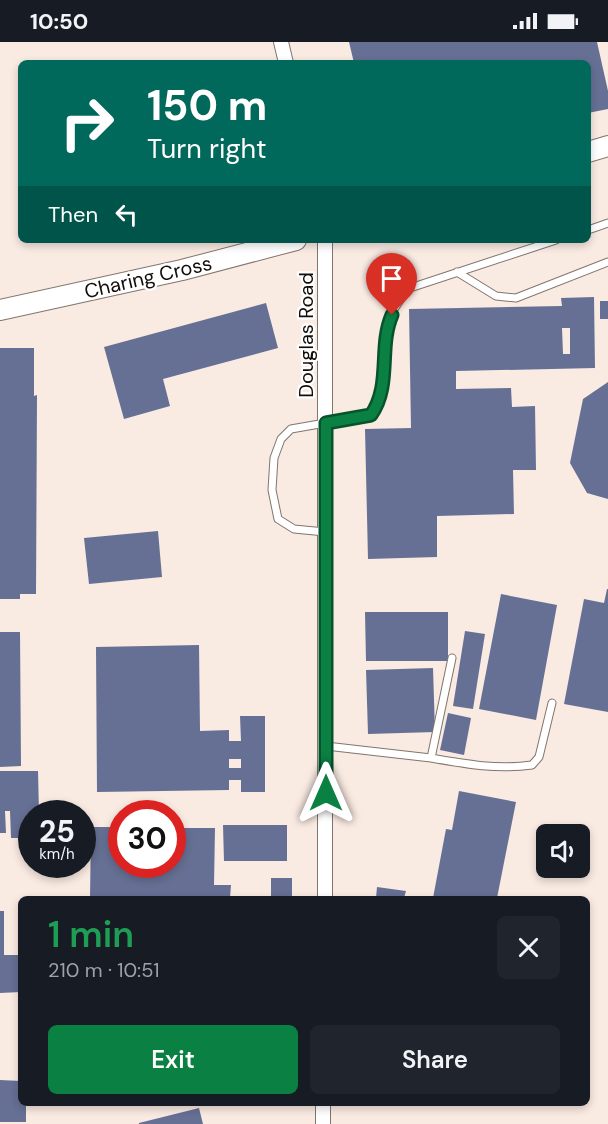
<!DOCTYPE html>
<meta charset="utf-8">
<style>
:root{--surface:#171b24;--page:#20242c;--text:#f1f3f6;--muted:#9ea1a6;--accent:#0b8043}
body{margin:0;font-family:"DM Sans",sans-serif;background:var(--page);color:var(--text);height:100vh;display:flex;flex-direction:column;font-size:22px;white-space:nowrap}
*{box-sizing:border-box;margin:0}
p{font-size:20px;color:var(--muted)}
.icon{flex:none;width:33px;height:33px;fill:none;stroke:currentColor;stroke-width:2;stroke-linecap:round;stroke-linejoin:round}
.map{position:relative;flex:1;overflow:hidden}
.side{position:absolute;left:18px;top:854px;width:572px;height:210px;display:flex;flex-direction:column;background:var(--surface);border-radius:9px;box-shadow:0 3px 9px #0003}
.side>*{flex:none}
.banner{position:absolute;left:18px;top:18px;width:573px;height:183px;border-radius:9px;box-shadow:0 3px 9px #0003;background:#00695c;color:#fff;overflow:hidden}
.buttons{position:absolute;left:536px;top:782px;display:grid;gap:12px}
.buttons a{display:grid;place-items:center;width:54px;height:54px;border-radius:9px;background:var(--surface);box-shadow:0 3px 9px #0003;font-size:30px}
.speed{position:absolute;left:18px;top:758px;display:flex;gap:12px;font-size:30px;font-weight:700;text-align:center}
.speed>*{display:grid;place-content:center;width:78px;height:78px;border-radius:50%;background:var(--surface);box-shadow:0 3px 9px #0003;line-height:1}
.speed small{font-size:15px;font-weight:400}
.speed .limit{border:9px solid #d22;background:#fff;color:#111}
.pin{position:absolute;display:grid;place-items:center;width:51px;height:51px;color:#fff;margin:-62px -26px;border-radius:50% 50% 50% 0;rotate:-45deg;box-shadow:0 0 6px #0007}
.pin .icon{rotate:45deg}
.me{position:absolute;width:66px;margin:-33px;rotate:0deg;stroke-linejoin:round;filter:drop-shadow(0 0 4px #0008)}
.turn{display:flex;align-items:center;gap:21px;height:126px;padding:0 30px;font-size:27px}
.turn .icon{width:78px;height:78px;stroke-width:2.5}
.turn b{display:block;font-size:42px;line-height:51px}
.then{display:flex;align-items:center;height:57px;padding:0 30px;background:#0003;gap:12px;font-size:22px}
.round{display:grid;place-items:center;flex:none;width:63px;height:63px;border-radius:9px;background:var(--page)}
.summary{display:flex;align-items:center;justify-content:space-between;height:102px;padding:0 30px}
h1{font-size:36px;font-weight:600;line-height:45px;color:#1e9e55}
.cta{display:flex;gap:12px;margin-top:auto;padding:12px 30px}
.cta a{flex:1;height:69px;border-radius:9px;background:var(--accent);color:#fff;font-size:24px;font-weight:600;line-height:69px;text-align:center}
.cta a+a{background:var(--page);color:var(--text)}
.status{display:flex;justify-content:space-between;align-items:center;height:42px;padding:0 30px;background:var(--surface);direction:ltr}
.status svg{height:16px;fill:currentColor}
.map>svg:first-child{display:block}
.building{fill:#667094;fill-rule:evenodd}
.lines{fill:none;stroke-linecap:round;stroke-linejoin:round}
.lane-casing{stroke:#82756e;stroke-width:9}
.street-casing{stroke:#82756e;stroke-width:16}
.secondary-casing{stroke:#82756e;stroke-width:22}
.lane{stroke:#fff;stroke-width:7}
.street{stroke:#fff;stroke-width:14}
.secondary{stroke:#fff;stroke-width:20}
.route-casing{stroke:#07532c;stroke-width:15}
.route{stroke:#0b8043;stroke-width:10}
.labels{text-anchor:middle;stroke-width:4.5;stroke-linejoin:round;paint-order:stroke}
.street-label{font-size:20px;fill:#120d0b;stroke:#fff}
</style>
<div class="status"><b>10:50</b><svg viewBox="0 0 49 12"><path d="M0 12V9h3v3zM5 12V6h3v6zM10 12V3h3v9zM15 12V0h3v12zM26 1h20v11H26zM47 4h2v5h-2z"/></svg></div>
<div class="map">
<svg width="608" height="1082" viewBox="0 0 608 1082">
<rect width="100%" height="100%" fill="#f9eae2"/>
<path class="building" d="M349,0H597L608,49V67L588,71V21H354Z
M594,255L595,326L456,329V347L511,346L512,365L535,364L536,428H513L514,472L437,474V515L368,517L365,387L411,386L409,267L562,264L561,256ZM562,286H570V312H563Z
M600,259H608V277H600Z
M266,261L278,306L163,337L170,364L124,377L104,305Z
M0,306H34V354L37,353L36,552H20V557H0Z
M608,340V457L587,451L570,421L583,357Z
M158,489L162,535L89,542L84,496Z
M607,547H608V670L564,662L584,557L604,561Z
M501,552L557,563L536,678L479,667Z
M365,570H448V619H366Z
M465,589L485,592L473,667L453,664Z
M0,590H20L21,724L0,725Z
M199,603L200,689L229,688V699H241L240,674H265V750H241V738H229V748L97,750L96,605ZM229,717H241V726H229Z
M433,626L435,690L368,692L366,628Z
M448,671L471,676L464,713L440,708Z
M0,729H38L39,771H32V796H11L10,769H5L6,791H0Z
M459,749L516,760L497,856H433L446,787L452,788Z
M223,783H287V819H224Z
M91,785H122V822H172V786H215L214,843H231L230,856H90Z
M271,836H292V856H271Z
M377,845L406,849L404,856H376Z
M0,869H4V913H21V950L0,951Z
M0,1038L21,1039V1060H26V1080H0Z
M199,1066L203,1082H139V1081Z"/>
<g class="lines">
<g class="lane-casing">
<path id="lane" d="M588,188L608,181
M457,230L496,254L516,256L608,220
M325,490L294,487L278,477L272,448L274,416L281,397L291,387L371,373C391,345 378,317 386,286C390,271 400,257 410,246L556,198
M326,704L431,716L452,616
M431,716C465,722 498,728 532,723L539,715L552,661"/>
</g>
<g class="street-casing">
<path id="street" d="M281,0L286,21
M325,198V856
M323,1082V1060"/>
</g>
<g class="secondary-casing">
<path id="secondary" d="M588,110L608,104
M0,268L182,228L296,198"/>
</g>
<use href="#lane" class="lane"/>
<use href="#street" class="street"/>
<use href="#secondary" class="secondary"/>
</g>
<g class="lines">
<g class="route-casing">
<path id="route" d="M326,751V381L371,373C392,343 378,305 392,273"/>
</g>
<use href="#route" class="route"/>
</g>
<g class="labels">
<g class="street-label">
<text transform="translate(148 235) rotate(-13)" y="7">Charing Cross</text>
<text transform="translate(306 293) rotate(-90)" y="7">Douglas Road</text>
</g>
</g>
</svg>
<div class="buttons">
<a><svg class="icon" aria-label="sound" viewBox="0 0 24 24"><path d="M4 9h4l5-4v14l-5-4H4zM17 9q2 3 0 6"/></svg></a>
</div>
<div class="speed"><div>25<small>km/h</small></div><div class="limit">30</div></div>
<div class="pin" style="left:392px;top:273px;background:#d93025"><svg class="icon" aria-label="arrive" viewBox="0 0 24 24"><path d="M6 21V4h12l-3 4 3 4H6"/></svg></div>
<svg class="me" style="left:326px;top:751px" viewBox="-20 -20 40 40"><path d="M0-17L14 15 0 8-14 15z" fill="#0b8043" stroke="#fff" stroke-width="4"/></svg>
<div class="banner">
<div class="turn"><svg class="icon" aria-label="right" viewBox="0 0 24 24"><path d="M7 20v-9h11M14 6l5 5-5 5"/></svg><div><b>150 m</b>Turn right</div></div>
<div class="then">Then<svg class="icon" aria-label="left" viewBox="0 0 24 24"><path d="M17 20v-9H6M10 6l-5 5 5 5"/></svg></div>
</div>
<section class="side">
<div class="summary"><div><h1>1 min</h1><p>210 m · 10:51</p></div><a class="round"><svg class="icon" aria-label="close" viewBox="0 0 24 24"><path d="M6 6l12 12M18 6L6 18"/></svg></a></div>
<div class="cta"><a>Exit</a><a>Share</a></div>
</section>
</div>
